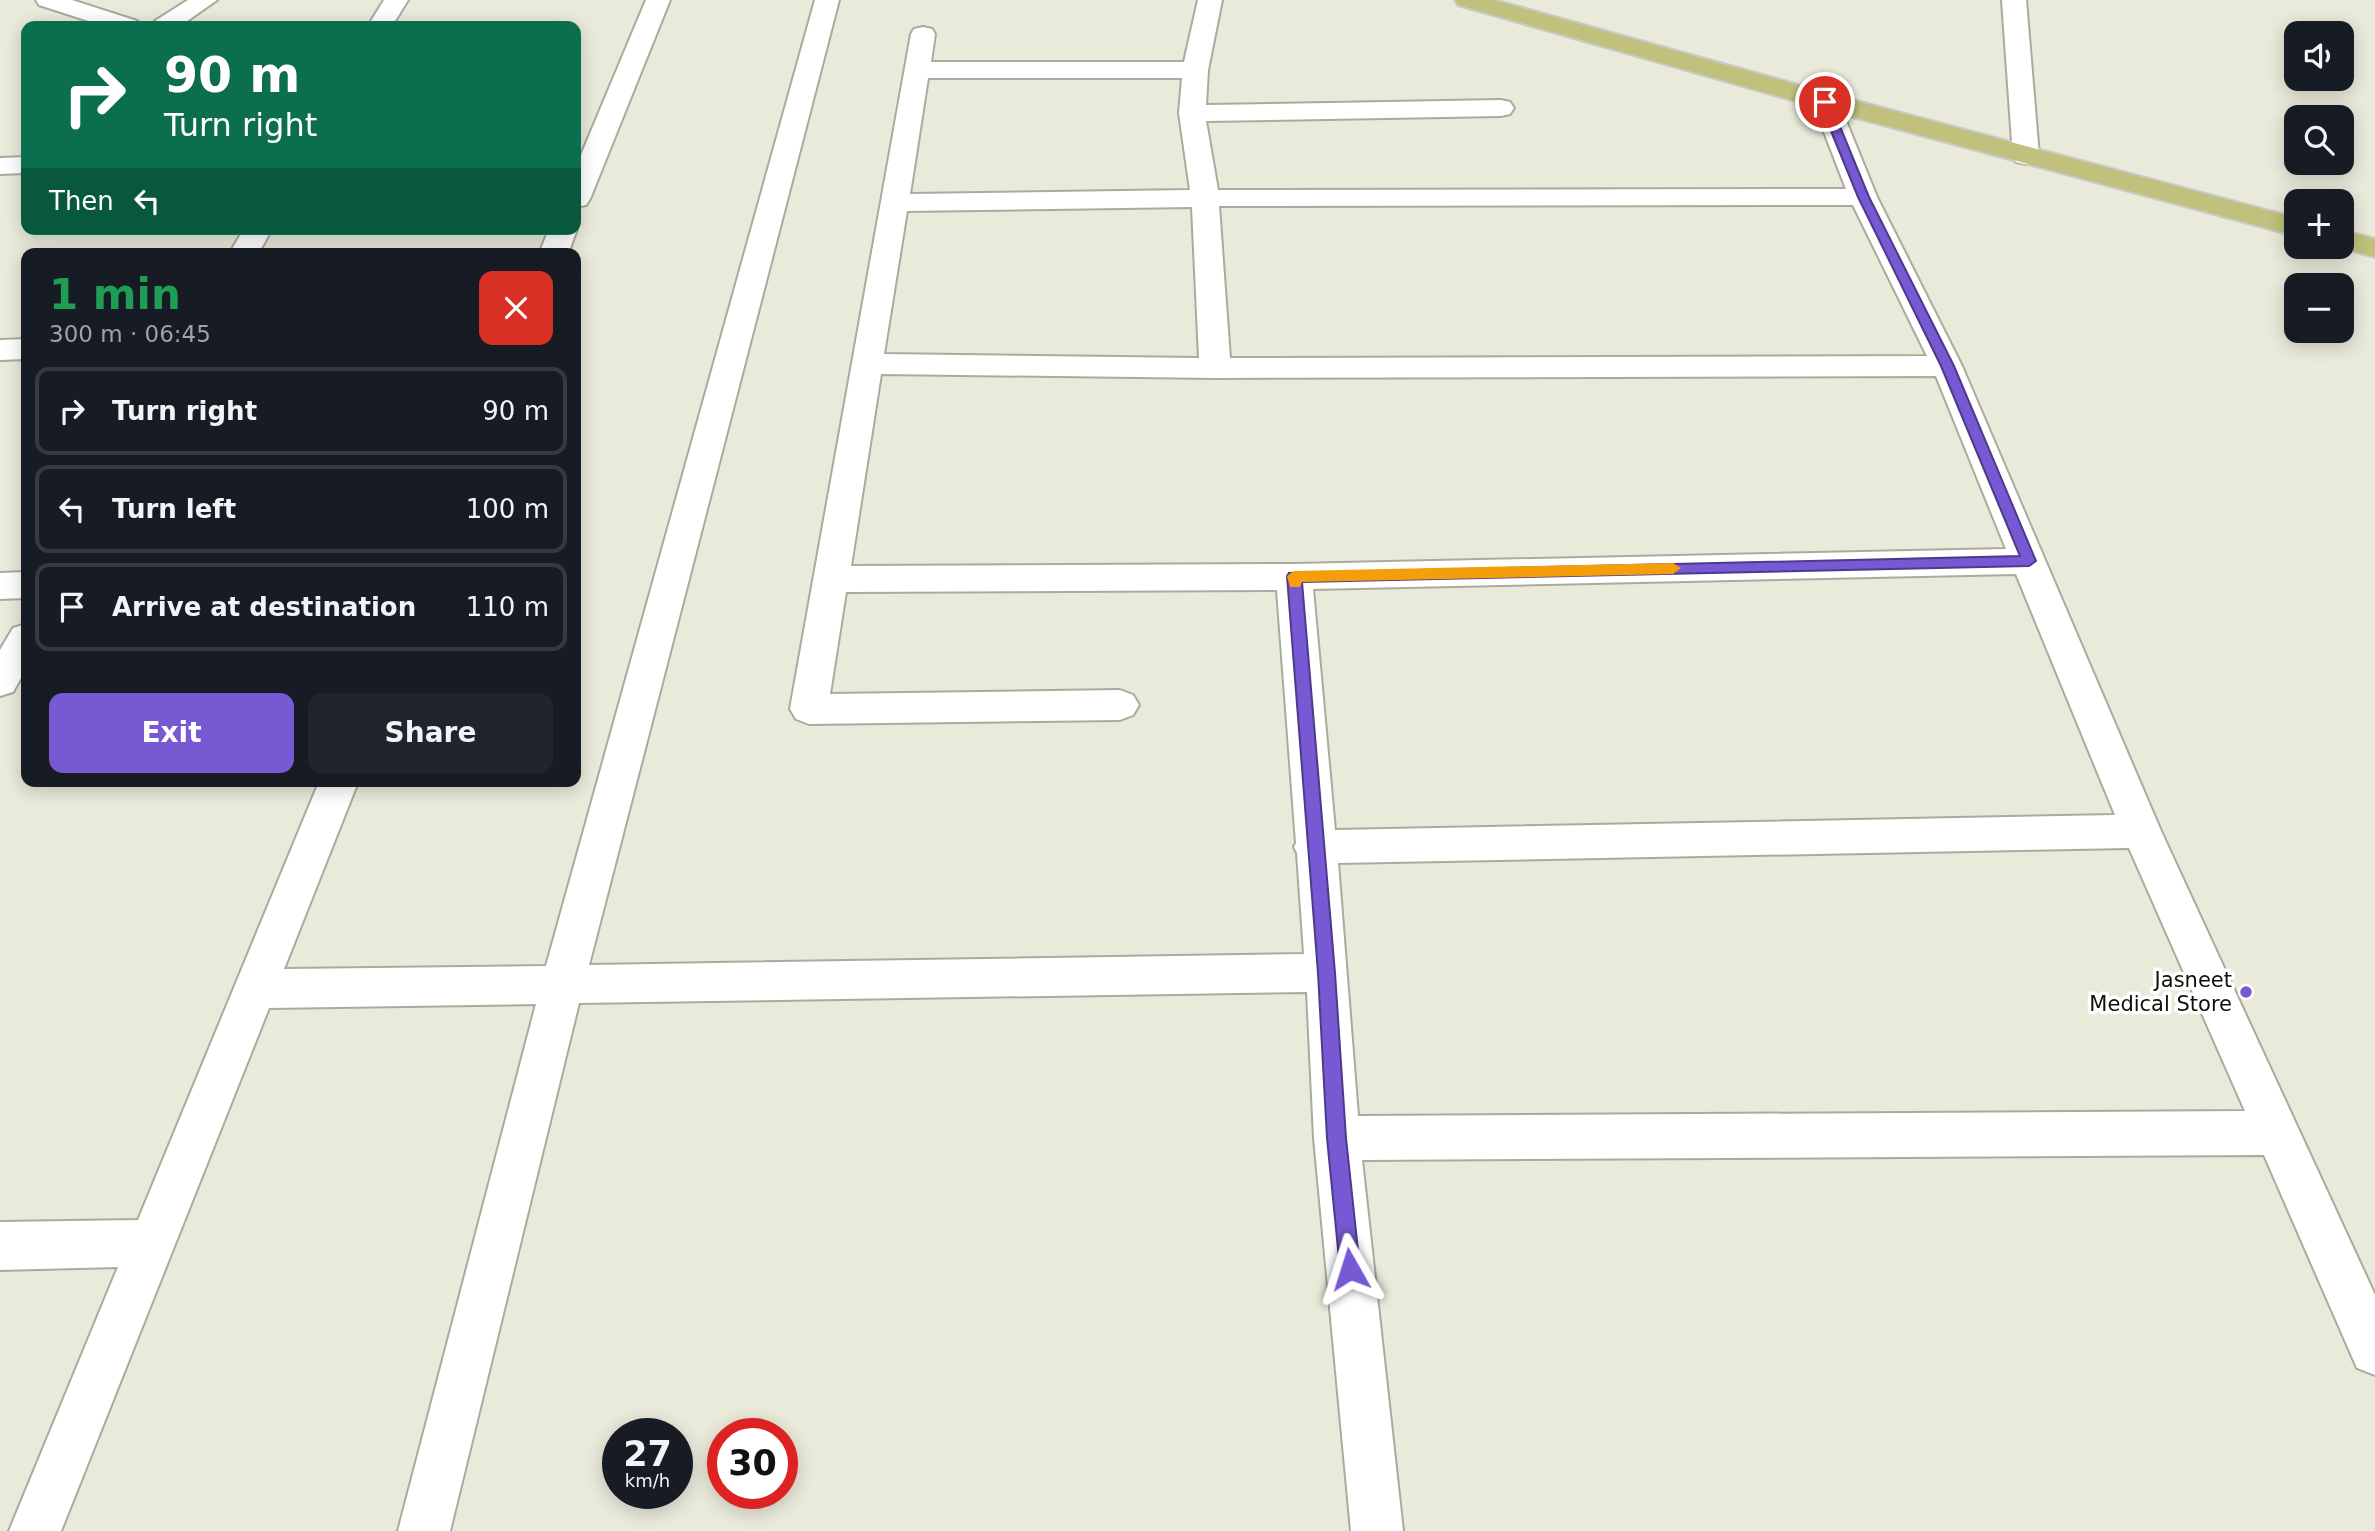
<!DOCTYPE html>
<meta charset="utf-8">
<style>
:root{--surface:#171b24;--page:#20242c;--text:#f1f3f6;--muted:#9ea1a6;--line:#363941;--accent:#7659d3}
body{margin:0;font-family:"DejaVu Sans",sans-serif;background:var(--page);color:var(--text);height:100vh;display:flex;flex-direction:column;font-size:26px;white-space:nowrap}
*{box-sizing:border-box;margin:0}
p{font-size:23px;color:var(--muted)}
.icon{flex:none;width:38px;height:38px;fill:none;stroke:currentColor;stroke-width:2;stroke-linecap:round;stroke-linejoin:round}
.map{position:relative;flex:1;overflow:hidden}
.sheet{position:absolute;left:21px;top:248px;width:560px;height:539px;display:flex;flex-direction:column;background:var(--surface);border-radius:14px;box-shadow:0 4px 18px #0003}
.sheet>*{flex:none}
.banner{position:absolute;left:21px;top:21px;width:560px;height:214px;border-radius:14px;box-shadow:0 4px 18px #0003;background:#0b6e4f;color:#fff;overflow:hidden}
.controls{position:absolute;left:2284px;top:21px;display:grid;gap:14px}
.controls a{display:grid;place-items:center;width:70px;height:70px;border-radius:14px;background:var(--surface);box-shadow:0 4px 18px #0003;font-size:35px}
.speed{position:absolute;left:602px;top:1418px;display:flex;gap:14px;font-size:35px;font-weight:700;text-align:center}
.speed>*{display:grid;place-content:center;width:91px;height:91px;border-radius:50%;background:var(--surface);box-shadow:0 4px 18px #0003;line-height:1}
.speed small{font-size:18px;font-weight:400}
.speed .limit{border:10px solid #d22;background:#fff;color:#111}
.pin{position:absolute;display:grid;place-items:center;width:60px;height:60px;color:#fff;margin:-30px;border:4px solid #fff;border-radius:50%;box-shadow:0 2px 7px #0007}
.me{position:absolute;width:77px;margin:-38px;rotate:354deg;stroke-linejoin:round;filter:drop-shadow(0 0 5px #0008)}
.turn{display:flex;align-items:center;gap:24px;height:147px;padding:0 28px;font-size:32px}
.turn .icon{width:91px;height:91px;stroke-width:2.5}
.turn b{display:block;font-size:49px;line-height:60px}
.then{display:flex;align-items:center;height:66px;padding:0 28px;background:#0003;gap:14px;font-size:26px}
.round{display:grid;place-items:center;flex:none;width:74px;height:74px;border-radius:14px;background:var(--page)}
.head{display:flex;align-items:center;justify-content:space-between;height:119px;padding:0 28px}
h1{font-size:42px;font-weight:700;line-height:52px;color:#1e9e55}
.button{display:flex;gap:14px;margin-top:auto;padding:14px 28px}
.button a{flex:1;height:80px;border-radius:14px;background:var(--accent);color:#fff;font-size:28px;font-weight:700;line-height:80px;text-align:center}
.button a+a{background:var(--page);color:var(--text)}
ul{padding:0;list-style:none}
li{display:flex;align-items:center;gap:21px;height:88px;margin:0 14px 10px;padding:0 14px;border:4px solid var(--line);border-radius:14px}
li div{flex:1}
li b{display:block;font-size:26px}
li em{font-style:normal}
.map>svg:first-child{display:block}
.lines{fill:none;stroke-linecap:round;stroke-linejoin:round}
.street-casing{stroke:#aaab9c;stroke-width:4}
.primary-casing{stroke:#cacac9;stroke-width:4}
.street{fill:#fff;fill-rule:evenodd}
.primary{fill:#c0c17c;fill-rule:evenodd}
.route{fill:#7659d3;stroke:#4d3a89;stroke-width:2}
.slow{fill:#f59e0b}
.poi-dot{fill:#7659d3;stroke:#fff;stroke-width:2.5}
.labels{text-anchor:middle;stroke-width:7;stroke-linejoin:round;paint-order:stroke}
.poi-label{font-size:21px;fill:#0f0f0a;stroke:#fff;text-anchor:end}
</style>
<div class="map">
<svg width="2375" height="1531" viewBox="0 0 2375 1531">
<rect width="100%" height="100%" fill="#e9eada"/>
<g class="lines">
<g class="street-casing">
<path id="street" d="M36,0H72L137,21L140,26H104L39,5Z
M188,0H217L180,26H152L155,21Z
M384,0H408L392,26H368Z
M646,0H670L590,199L586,205L576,207V167Z
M815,0H839L589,965L1304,954L1297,853L1294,847L1296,843L1277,590L846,592L830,694L1120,690L1133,695L1139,705L1133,715L1120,720L809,724L796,719L790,709L911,34L914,29L923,27L932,29L935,34L931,62H1184L1198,0H1222L1208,70L1206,105L1501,100L1510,102L1514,108L1510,114L1501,116L1206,121L1218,190L1846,189L1812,101L1816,95L1825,93L1834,95L1838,101L1877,197L1962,366L2161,831L2375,1295V1375L2357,1368L2264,1155L1362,1160L1403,1531H1351L1314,1138L1307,992L579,1003L450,1531H398L536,1004L269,1008L61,1531H9L118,1267L0,1270V1222L138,1220L319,782H358L284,969L546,966ZM928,78H1182L1179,113L1190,190L910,194ZM1853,205L1927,356L1230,358L1219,206ZM1192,207L1199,358L884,354L907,211ZM881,374L1215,378L1936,376L2006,549L1294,564L851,566ZM2016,574L2115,815L1335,830L1313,589ZM2129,848L2245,1111L1358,1116L1338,863Z
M2002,0H2026L2039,156L2036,162L2026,164L2016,162L2013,156Z
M26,157V173L0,174V158Z
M576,227L577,229L568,254H539L549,229H576Z
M244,229H272L258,254H229Z
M26,339V359L0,360V340Z
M26,572V598L0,599V573Z
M26,624V669L13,692L0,696V650L13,628Z"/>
</g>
<g class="primary-casing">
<path id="primary" d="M1455,0H1494L1834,95L2296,218V236L1816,107L1458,5Z
M2342,230L2375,239V257L2338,247H2342Z"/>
</g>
<use href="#street" class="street"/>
<use href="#primary" class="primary"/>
</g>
<path class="route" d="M1825,98L1830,102L1869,197L1954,366L2036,561L2029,566L1302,582L1335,973L1346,1138L1360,1269L1357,1276L1350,1279L1343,1276L1340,1269L1327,1138L1318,973L1287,576L1289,573L2020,556L1941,366L1858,197L1819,102Z"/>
<path class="slow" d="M1673,563L1681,568L1673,574L1302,582L1300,587H1290L1287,576L1294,571Z"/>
<circle class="poi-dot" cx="2246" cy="992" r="7"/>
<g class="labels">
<g class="poi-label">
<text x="2232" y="987">Jasneet<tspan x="2232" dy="24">Medical Store</tspan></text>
</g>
</g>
</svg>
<div class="controls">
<a><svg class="icon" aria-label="sound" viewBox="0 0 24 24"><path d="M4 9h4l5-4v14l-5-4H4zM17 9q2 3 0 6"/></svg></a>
<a><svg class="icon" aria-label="search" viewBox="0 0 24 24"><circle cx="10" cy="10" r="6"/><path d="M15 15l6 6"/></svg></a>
<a>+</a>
<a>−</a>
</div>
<div class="speed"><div>27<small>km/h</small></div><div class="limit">30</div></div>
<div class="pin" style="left:1825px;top:102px;background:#d93025"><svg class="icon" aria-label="arrive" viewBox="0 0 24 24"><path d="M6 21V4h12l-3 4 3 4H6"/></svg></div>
<svg class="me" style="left:1350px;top:1269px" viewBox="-20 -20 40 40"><path d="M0-17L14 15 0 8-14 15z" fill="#7659d3" stroke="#fff" stroke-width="4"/></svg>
<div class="banner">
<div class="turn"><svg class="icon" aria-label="right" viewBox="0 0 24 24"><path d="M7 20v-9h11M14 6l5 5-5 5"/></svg><div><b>90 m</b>Turn right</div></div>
<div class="then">Then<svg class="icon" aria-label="left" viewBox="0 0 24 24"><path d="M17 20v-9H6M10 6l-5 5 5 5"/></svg></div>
</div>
<section class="sheet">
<div class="head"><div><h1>1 min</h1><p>300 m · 06:45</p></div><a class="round" style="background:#d93025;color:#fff"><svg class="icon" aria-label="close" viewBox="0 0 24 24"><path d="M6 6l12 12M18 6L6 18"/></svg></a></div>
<ul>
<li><svg class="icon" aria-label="right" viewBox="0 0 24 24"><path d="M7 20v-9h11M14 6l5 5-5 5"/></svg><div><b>Turn right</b></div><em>90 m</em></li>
<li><svg class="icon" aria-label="left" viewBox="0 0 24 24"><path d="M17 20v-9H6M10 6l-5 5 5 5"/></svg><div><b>Turn left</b></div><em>100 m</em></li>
<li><svg class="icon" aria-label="arrive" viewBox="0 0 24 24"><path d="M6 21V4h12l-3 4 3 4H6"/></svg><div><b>Arrive at destination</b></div><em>110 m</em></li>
</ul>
<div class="button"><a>Exit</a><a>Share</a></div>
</section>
</div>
